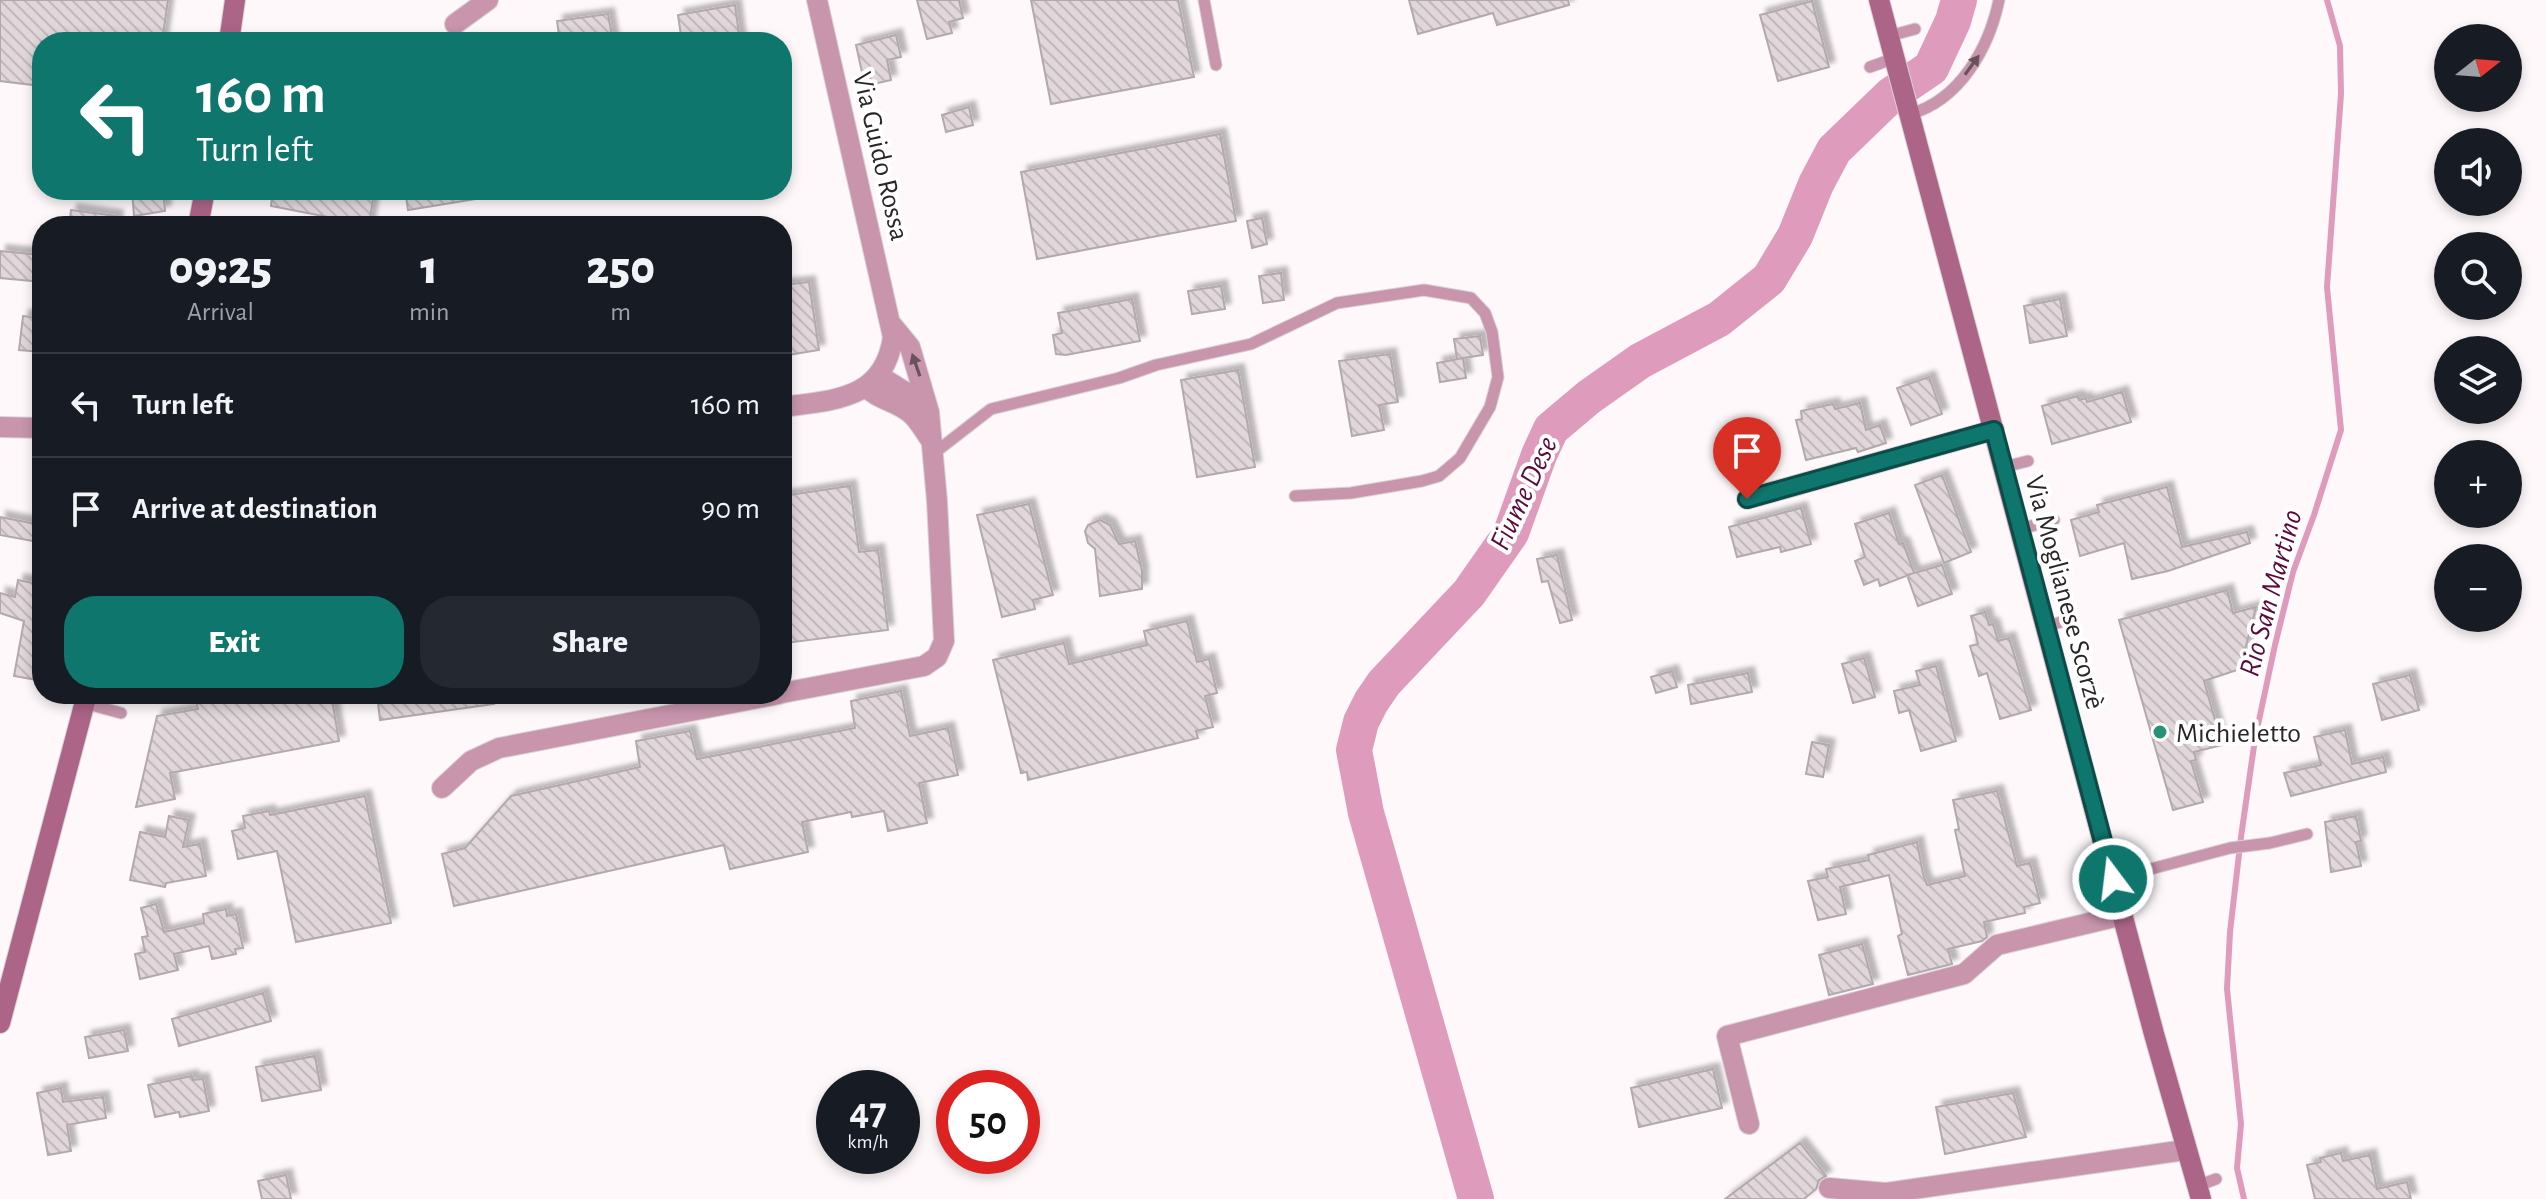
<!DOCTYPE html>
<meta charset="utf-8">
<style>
:root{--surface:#171b24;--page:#242831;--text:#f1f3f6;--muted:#9ea1a6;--line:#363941;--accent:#0f766e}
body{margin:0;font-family:"Alegreya Sans",sans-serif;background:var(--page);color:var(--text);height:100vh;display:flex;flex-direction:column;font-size:30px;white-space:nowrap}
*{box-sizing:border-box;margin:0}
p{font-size:26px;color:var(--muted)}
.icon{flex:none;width:44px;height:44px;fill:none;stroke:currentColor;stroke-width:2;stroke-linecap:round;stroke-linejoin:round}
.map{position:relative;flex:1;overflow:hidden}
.drawer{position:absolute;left:32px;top:216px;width:760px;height:488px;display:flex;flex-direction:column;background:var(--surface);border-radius:32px;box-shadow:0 4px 12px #0003}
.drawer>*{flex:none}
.guide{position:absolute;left:32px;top:32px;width:760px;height:168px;border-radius:32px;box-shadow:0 4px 12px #0003;background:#0f766e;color:#fff;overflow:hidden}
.needle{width:52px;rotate:73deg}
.tools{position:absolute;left:2434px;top:24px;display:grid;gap:16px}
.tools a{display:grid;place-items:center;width:88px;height:88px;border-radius:50%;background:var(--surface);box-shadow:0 4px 12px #0003;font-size:40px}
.speed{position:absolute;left:816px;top:1070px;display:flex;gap:16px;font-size:40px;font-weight:700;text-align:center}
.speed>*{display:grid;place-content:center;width:104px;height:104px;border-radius:50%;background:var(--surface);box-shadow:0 4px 12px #0003;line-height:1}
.speed small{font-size:20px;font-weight:400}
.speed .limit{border:12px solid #d22;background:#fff;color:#111}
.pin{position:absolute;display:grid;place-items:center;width:68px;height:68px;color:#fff;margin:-82px -34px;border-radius:50% 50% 50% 0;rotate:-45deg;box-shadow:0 0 8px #0007}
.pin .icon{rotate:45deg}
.me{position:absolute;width:88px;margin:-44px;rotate:345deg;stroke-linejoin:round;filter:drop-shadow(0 0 6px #0008)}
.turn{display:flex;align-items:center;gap:28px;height:168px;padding:0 32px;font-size:36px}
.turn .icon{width:104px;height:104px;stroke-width:2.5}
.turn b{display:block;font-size:56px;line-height:68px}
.eta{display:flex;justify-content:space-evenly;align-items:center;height:136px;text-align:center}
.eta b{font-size:48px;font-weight:800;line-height:56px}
.cta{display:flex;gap:16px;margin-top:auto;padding:16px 32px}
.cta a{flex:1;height:92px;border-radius:32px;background:var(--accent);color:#fff;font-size:32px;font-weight:800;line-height:92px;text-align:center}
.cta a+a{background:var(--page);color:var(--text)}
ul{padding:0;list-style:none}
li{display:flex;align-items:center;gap:24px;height:104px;padding:0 32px;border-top:2px solid var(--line)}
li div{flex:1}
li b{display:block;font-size:30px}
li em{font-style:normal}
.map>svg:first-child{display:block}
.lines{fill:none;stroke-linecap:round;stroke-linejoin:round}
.stream{stroke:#df9bbb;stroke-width:6}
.river{stroke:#df9bbb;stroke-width:36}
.building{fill:url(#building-back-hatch);stroke:#b3a9ad;stroke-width:2;filter:url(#shadow)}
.service-casing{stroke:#d8d2d5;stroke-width:13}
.minor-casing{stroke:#d8d2d5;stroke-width:22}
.secondary-casing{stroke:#d8d2d5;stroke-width:22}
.service{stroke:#c895ac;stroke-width:11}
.minor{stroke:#c895ac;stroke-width:20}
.secondary{stroke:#ac6487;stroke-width:20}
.oneway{fill:#69525d}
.route-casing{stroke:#0a4d48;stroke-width:20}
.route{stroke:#0f766e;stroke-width:14}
.poi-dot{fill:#259476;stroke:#fff;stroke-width:3}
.labels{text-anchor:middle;stroke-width:8;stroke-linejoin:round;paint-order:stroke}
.street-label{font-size:28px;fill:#2a2628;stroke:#fff}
.poi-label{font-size:28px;fill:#2a2628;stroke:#fff;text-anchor:start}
.water-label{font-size:30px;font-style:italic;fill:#5a0a3b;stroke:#fff}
</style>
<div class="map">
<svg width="2546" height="1199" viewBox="0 0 2546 1199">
<defs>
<pattern id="building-back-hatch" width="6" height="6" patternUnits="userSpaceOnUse" patternTransform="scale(2)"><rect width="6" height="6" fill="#e1d7db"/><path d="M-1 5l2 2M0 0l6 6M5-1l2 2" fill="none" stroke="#c1b8bc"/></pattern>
<filter id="shadow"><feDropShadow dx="6" dy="-6" stdDeviation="2" flood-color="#0004"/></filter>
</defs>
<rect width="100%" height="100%" fill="#fef8fb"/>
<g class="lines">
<path class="stream" d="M2244,1199L2237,1168L2241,1124L2227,989L2230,932L2241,837L2255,739L2275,645L2293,572L2314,515L2341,430L2327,287L2341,94L2340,46L2327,0"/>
<path class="river" d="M1476,1199L1366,813L1354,750L1361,722L1371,702L1384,683L1469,593L1511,533L1539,455L1551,429L1589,397L1640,361L1719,319L1769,279L1795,236L1816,184L1834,150L1891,95L1931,68L1953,21L1959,0"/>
</g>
<path class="building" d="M0,0H168L162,42H42V86L0,81Z
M917,0H959L963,18L949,22L952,33L927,39Z
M1031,0H1178L1194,77L1051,104Z
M1409,0H1568L1569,5L1497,25L1493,13L1418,34Z
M1812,1L1829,67L1778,81L1760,15Z
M735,5L740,42H682L678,15Z
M608,14L613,42H560L557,21Z
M896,35L901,57L887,60L891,80L865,86L856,45Z
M969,107L973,125L946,132L942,115Z
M1220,134L1236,221L1037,259L1021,172Z
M132,190H163L165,211L134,216Z
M273,190H361L360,197L373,199L369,225L271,206Z
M405,190H475L476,199L408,210Z
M71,210L117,216L116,226H69Z
M1262,218L1267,244L1252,248L1247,221Z
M0,251L42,255V282L0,278Z
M1281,273L1284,300L1263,303L1259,276Z
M809,282L819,350L782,356V285Z
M1221,286L1225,309L1192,314L1188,291Z
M1132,299L1140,341L1066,355L1056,354L1053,335L1062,333L1058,313Z
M2060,299L2067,336L2030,343L2024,306Z
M23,316L42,318V352L19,350Z
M1480,336L1483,355L1457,359L1454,339Z
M1390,354L1398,402L1379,405L1384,430L1352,436L1339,361Z
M1463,358L1466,378L1440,382L1437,363Z
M1238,370L1255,467L1197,477L1181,380Z
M1929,377L1942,414L1911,425L1897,388Z
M2122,392L2131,422L2052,444L2042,406L2078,396L2079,400L2086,398L2087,402Z
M1860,403L1866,430L1880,425L1886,443L1858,452L1856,448L1806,460L1796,420L1802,419L1801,411L1833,404L1835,409Z
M1942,475L1971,552L1944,563L1915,485Z
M850,486L859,552L878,550L888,630L786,643L782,609V496Z
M2167,487L2182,547L2247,532L2250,543L2168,571L2132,579L2124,543L2080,556L2071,520L2099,512L2097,505Z
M1029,504L1053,595L1033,600L1035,609L1002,617L977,515Z
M1801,508L1811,544L1781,552L1780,547L1737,557L1729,527Z
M1889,513L1899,544L1903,543L1914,573L1880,586L1878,579L1864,585L1855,561L1865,557L1855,524Z
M0,517L36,524L33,541L0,535Z
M1100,520L1110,525L1119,544L1135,541L1142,571V589L1100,596L1095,549L1088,543L1085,531L1088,525Z
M1557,555L1572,620L1560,623L1548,581L1542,582L1537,559Z
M1942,565L1952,594L1918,606L1907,575Z
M18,580L42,585V681L14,676L24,621L0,613V593L15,597Z
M2227,590L2233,613L2256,607L2240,669L2204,681L2222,745L2194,752L2196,760L2191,761L2203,802L2173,810L2119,620Z
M1985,612L1989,625L1993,624L1998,641L2009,638L2031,710L2000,719L1987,673L1979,676L1970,646L1978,644L1971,616Z
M1187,621L1197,662L1209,659L1217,693L1205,696L1213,727L1196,731L1198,738L1028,780L1027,772L1021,773L993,660L1064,643L1069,664L1147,645L1144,631Z
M1864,658L1875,697L1853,703L1842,664Z
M1936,666L1956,741L1921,751L1909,710L1899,713L1894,691L1920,685L1916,671Z
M1672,671L1677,687L1656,693L1651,677Z
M1748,673L1752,692L1691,704L1688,685Z
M2410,675L2419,710L2382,720L2373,684Z
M901,691L910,736L948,728L958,775L919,783L927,823L888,831L884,811L852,817L851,812L802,822L808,852L730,869L724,845L454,906L442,854L465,848L511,796L640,767L636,741L690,731L697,759L855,728L851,701Z
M227,694H331L339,741L170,773L175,799L136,807L157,716L198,709L196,700Z
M377,694H493L494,704L380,720Z
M2345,730L2352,764L2383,757L2386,772L2291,796L2284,773L2321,765L2314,737Z
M1812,742L1829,745L1823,777L1806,774Z
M1997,791L2017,866L2030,863L2040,903L2024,907L2025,913L1984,922L1987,937L1982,941L1948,949L1952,964L1908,975L1898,936L1902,934L1889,875L1840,887L1846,914L1818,920L1808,881L1828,877L1826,869L1869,860L1868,855L1917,842L1923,874L1927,885L1965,876L1955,830L1959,829L1953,800Z
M365,796L391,923L296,942L277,851L238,859L232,831L245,828L243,816L269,811L270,815Z
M169,816L189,820L183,847L200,844L206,876L166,883L165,887L130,880L140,832L165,837Z
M2356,816L2361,841L2356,842L2361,866L2331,872L2325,822Z
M156,904L164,932L204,923L203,914L226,909L227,916L236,914L243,948L235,949L236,954L212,959L209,946L174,954L178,970L140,979L135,954L145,952L142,937L148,936L141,908Z
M1862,944L1873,984L1829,995L1819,955Z
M263,993L271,1021L179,1046L172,1019Z
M124,1030L128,1051L89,1058L85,1037Z
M315,1056L321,1090L262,1101L256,1067Z
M1713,1069L1722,1108L1639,1127L1631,1088Z
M192,1076L193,1080L203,1079L209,1111L180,1117L179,1112L155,1117L148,1085Z
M61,1088L63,1102L103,1097L106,1118L67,1125L71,1151L48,1155L37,1093Z
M2013,1093L2026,1137L1945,1154L1936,1107Z
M1800,1143L1826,1176L1819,1180L1816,1189L1804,1199H1725Z
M2341,1153L2343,1161L2370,1155L2377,1189L2407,1182L2411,1199H2315L2307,1165L2321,1162L2320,1158Z
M286,1175L291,1199H262L258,1181Z"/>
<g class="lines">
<g class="service-casing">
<path id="service" d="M1204,0L1216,65
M1889,36L1915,29
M1870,67L1895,58
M1910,114C1960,100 1989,48 1999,0
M933,454L991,409L1119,378L1156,365L1251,344L1337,303L1424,290L1471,298L1485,313L1492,332L1498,377L1490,407L1460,458L1439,476L1422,481L1351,493L1295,496
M2004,467L2028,461
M2020,529L2054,520
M2046,626L2073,619
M84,703L121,713
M2113,879L2230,848L2270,843L2307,834
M2197,1186L2216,1179"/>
</g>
<g class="minor-casing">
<path id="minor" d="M455,24L488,0
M878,375L915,398L929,412
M866,387C878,400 896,401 910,413C918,419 924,431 930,439
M782,407C834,400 884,400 893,337L817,0
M0,427L42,428
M1747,499L1994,430
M782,693L924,666L937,657L944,641L937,501L929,412L910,347L892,325
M442,788L471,761L499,748L779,694
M1749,1124L1727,1036L1964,974L1997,945L2123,915
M1829,1188L1886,1193L2185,1150"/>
</g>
<g class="secondary-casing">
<path id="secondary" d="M1879,0L2154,1034L2201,1199
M229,42L235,0
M198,226L205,190
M0,1023L87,694"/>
</g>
<use href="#service" class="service"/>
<use href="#minor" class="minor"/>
<use href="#secondary" class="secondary"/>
</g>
<defs><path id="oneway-solid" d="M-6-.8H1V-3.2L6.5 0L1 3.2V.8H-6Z" transform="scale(2)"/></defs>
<g class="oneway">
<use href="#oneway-solid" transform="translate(1972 65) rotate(-54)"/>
<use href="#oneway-solid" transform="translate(916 365) rotate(-109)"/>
</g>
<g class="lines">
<g class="route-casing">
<path id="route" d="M1747,499L1994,430L2113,879"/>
</g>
<use href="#route" class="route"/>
</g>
<circle class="poi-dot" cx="2160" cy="732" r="8"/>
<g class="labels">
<g class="street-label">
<text transform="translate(882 156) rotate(77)" y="10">Via Guido Rossa</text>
<text transform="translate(2066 592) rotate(75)" y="10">Via Moglianese Scorzè</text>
</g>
<g class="poi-label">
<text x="2176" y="742">Michieletto</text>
</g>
<g class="water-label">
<text transform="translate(1523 493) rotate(-65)" y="10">Fiume Dese</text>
<text transform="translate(2270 593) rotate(-75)" y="10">Rio San Martino</text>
</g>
</g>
</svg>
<div class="tools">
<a><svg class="needle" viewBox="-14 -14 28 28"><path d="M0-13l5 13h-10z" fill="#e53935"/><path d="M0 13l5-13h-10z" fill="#9ea1a6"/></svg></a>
<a><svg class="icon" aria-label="sound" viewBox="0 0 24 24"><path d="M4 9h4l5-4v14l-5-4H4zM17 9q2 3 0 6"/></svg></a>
<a><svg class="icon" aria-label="search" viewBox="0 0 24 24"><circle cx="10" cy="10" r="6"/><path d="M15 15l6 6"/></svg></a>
<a><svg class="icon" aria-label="layers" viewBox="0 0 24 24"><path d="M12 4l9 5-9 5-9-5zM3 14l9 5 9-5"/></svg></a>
<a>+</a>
<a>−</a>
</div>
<div class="speed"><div>47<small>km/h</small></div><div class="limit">50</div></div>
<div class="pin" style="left:1747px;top:499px;background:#d93025"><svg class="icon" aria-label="arrive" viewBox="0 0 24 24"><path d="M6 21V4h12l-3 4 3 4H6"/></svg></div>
<svg class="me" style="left:2113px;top:879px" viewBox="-20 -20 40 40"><circle r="17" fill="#0f766e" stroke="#fff" stroke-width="3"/><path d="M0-11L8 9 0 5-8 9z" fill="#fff"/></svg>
<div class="guide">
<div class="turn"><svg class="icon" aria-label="left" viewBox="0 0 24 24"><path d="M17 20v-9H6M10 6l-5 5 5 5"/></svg><div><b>160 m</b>Turn left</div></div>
</div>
<section class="drawer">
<div class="eta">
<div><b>09:25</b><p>Arrival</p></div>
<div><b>1</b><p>min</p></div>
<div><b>250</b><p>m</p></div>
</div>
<ul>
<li><svg class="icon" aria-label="left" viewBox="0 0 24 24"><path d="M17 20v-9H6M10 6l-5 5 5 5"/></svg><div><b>Turn left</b></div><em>160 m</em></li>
<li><svg class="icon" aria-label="arrive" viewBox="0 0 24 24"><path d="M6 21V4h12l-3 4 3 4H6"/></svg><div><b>Arrive at destination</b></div><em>90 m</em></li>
</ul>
<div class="cta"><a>Exit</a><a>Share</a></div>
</section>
</div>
